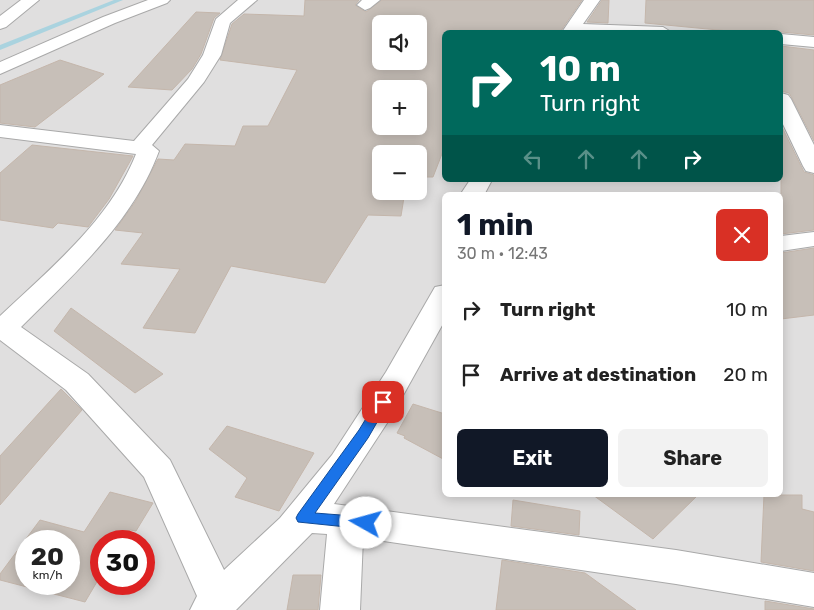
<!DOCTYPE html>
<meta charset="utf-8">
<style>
:root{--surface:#fff;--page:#f2f2f2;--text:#222;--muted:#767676;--accent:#111827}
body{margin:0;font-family:Rubik,sans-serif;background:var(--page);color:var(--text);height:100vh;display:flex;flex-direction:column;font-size:19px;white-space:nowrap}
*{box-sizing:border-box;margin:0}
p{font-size:16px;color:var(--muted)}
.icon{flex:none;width:28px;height:28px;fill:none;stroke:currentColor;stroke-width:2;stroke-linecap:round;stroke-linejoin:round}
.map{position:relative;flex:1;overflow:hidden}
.details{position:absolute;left:442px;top:192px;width:341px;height:305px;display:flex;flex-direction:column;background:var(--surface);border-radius:8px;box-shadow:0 2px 12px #0003}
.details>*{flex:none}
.guide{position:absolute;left:442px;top:30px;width:341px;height:152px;border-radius:8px;box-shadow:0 2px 12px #0003;background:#00695c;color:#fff;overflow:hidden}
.buttons{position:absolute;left:372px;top:15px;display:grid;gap:10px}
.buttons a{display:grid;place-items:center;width:55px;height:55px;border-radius:8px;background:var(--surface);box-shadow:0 2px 12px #0003;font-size:25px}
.speed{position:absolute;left:15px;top:530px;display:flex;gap:10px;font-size:25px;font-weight:700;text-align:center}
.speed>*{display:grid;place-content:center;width:65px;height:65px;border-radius:50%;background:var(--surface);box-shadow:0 2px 12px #0003;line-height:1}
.speed small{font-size:12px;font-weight:400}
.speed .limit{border:8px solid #d22;background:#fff;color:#111}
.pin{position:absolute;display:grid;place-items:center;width:42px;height:42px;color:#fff;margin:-21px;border-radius:10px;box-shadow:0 2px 8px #0006}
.me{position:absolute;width:55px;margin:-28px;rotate:277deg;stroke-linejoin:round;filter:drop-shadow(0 0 4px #0008)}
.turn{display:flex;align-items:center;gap:18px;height:105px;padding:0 15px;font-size:22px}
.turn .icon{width:65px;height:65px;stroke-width:2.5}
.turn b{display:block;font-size:35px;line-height:42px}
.lanes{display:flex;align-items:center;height:48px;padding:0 15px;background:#0003;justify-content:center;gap:25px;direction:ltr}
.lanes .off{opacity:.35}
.round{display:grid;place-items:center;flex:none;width:52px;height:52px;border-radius:8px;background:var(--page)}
.summary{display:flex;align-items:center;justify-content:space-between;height:85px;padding:0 15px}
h1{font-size:30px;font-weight:700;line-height:38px;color:var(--accent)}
.action{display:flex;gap:10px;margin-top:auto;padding:10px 15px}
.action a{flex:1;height:58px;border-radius:8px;background:var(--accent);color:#fff;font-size:20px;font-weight:700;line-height:58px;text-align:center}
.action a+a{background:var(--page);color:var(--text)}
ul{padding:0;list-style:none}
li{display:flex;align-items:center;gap:15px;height:65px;padding:0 15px}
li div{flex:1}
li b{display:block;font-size:19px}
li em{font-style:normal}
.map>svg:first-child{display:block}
.residential{fill:#e0dfdf;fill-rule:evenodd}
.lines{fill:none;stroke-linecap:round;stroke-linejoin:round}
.stream{fill:#aad3df;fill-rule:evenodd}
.building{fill:#c7bfb8;stroke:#c4b6ab;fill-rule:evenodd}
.minor-casing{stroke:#a9a9a9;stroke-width:2}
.minor{fill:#fff;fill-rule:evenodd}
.route{fill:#1a73e8;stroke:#114b97}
</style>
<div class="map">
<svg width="814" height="610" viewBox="0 0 814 610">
<rect width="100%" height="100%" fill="#f2efe9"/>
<path class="residential" d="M0,0H814V610H0ZM381,24H419V61H381ZM445,32H781V180H445ZM381,89H419V126H381ZM381,154H419V191H381ZM445,195H781V495H445ZM26,541H69V584H26ZM101,541H144V584H101Z"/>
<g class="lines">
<path class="stream" d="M114,0H123L0,50V45Z"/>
</g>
<path class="building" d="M305,0H359L355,5L366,12L382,0H582L560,32H445V146L433,177H419V154H381V191H405L401,216L368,215L325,283L231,266L195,333L143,328L180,269L121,264L143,233L115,230L135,202L158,159L174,160L185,144L235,146L243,126H268L297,70L220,60L232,24L244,14L304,16ZM381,24H419V61H381ZM381,89H419V126H381Z
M602,0H609L608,23L587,22Z
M646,0H814V35L781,32H739L645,23Z
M196,12L220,13L214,18L201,54L192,69L172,90L128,87Z
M781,46L814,50V141L792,98L789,93L781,91Z
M60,60L104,74L35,127L0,123V85Z
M781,125L804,172L814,175V230L781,234Z
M32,145L133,156L109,199L88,227L58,223L53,228L0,220V173Z
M814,248V315L781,319V253Z
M71,308L163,374L135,393L54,331Z
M61,389L82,410L0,505V456Z
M413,404L445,414V460L404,438L405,436L397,433Z
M227,426L314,453L279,511L235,497L247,478L209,449Z
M110,492L153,503L136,531L130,530L123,541H101V575L85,602L0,580V574L40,520L84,532ZM26,541H69V584H26Z
M593,495H698L653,539Z
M764,495H802V509L814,512V571L761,562Z
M513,500L580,511L579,535L511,526Z
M502,560L585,573L636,610H496Z
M293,575H321L318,610H287Z
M765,601L814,609V610H765Z"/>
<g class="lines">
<g class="minor-casing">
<path id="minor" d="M21,0H39L6,27L0,29V16Z
M148,0H170L167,3L115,23L0,74V62L103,17Z
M238,0H257L230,23L221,55L204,82L152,145L159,151C133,222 73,275 21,327L88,374L170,460L224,570L280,518L332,455L386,372L435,287L445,285V320L391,417L334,504L676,550L814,573V607L676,584L363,538L360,610H320L327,534L312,533L236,610H190L197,596L144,477L66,390L0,340V316C51,268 110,220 136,154L0,137V125L134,141L188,79L203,55L216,19Z
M362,0H380L370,8L365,10L357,5Z
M584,0H600L583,24L663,27L671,32H562Z
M781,34L814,37V47L781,44Z
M781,93L788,95L791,99L814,145V173L806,171L803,166L781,120Z
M470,180H492L484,195H460Z
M814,232V246L781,251V236Z"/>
</g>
<use href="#minor" class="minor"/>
</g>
<path class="route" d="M383,397L389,402L387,405L368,438L315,513L366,517L371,519L373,523L371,527L366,529L298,522L296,518L298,514L359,430L378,399Z"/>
</svg>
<div class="buttons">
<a><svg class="icon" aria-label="sound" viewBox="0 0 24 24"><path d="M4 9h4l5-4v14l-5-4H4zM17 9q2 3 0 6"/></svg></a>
<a>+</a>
<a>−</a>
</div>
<div class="speed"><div>20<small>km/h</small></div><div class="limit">30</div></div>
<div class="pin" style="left:383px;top:402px;background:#d93025"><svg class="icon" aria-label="arrive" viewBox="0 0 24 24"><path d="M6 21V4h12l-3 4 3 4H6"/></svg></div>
<svg class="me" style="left:366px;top:523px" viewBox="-20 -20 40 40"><circle r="19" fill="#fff"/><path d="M0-13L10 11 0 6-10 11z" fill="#1a73e8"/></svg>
<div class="guide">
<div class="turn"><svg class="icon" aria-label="right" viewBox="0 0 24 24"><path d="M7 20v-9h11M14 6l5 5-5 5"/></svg><div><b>10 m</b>Turn right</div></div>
<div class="lanes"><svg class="icon off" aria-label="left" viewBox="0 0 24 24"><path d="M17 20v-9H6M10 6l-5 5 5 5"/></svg><svg class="icon off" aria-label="ahead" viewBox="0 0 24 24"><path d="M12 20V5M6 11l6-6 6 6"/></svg><svg class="icon off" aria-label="ahead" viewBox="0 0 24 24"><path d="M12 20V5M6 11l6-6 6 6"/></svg><svg class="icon" aria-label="right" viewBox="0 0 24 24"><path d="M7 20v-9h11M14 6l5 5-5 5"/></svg></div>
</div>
<section class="details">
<div class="summary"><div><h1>1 min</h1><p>30 m · 12:43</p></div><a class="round" style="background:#d93025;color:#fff"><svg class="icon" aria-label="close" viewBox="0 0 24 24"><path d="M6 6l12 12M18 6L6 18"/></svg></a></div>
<ul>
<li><svg class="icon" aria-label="right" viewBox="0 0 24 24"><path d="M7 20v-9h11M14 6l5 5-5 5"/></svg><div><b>Turn right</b></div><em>10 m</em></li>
<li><svg class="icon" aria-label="arrive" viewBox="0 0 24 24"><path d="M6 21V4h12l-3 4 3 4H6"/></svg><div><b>Arrive at destination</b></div><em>20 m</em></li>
</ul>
<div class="action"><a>Exit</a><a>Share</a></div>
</section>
</div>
